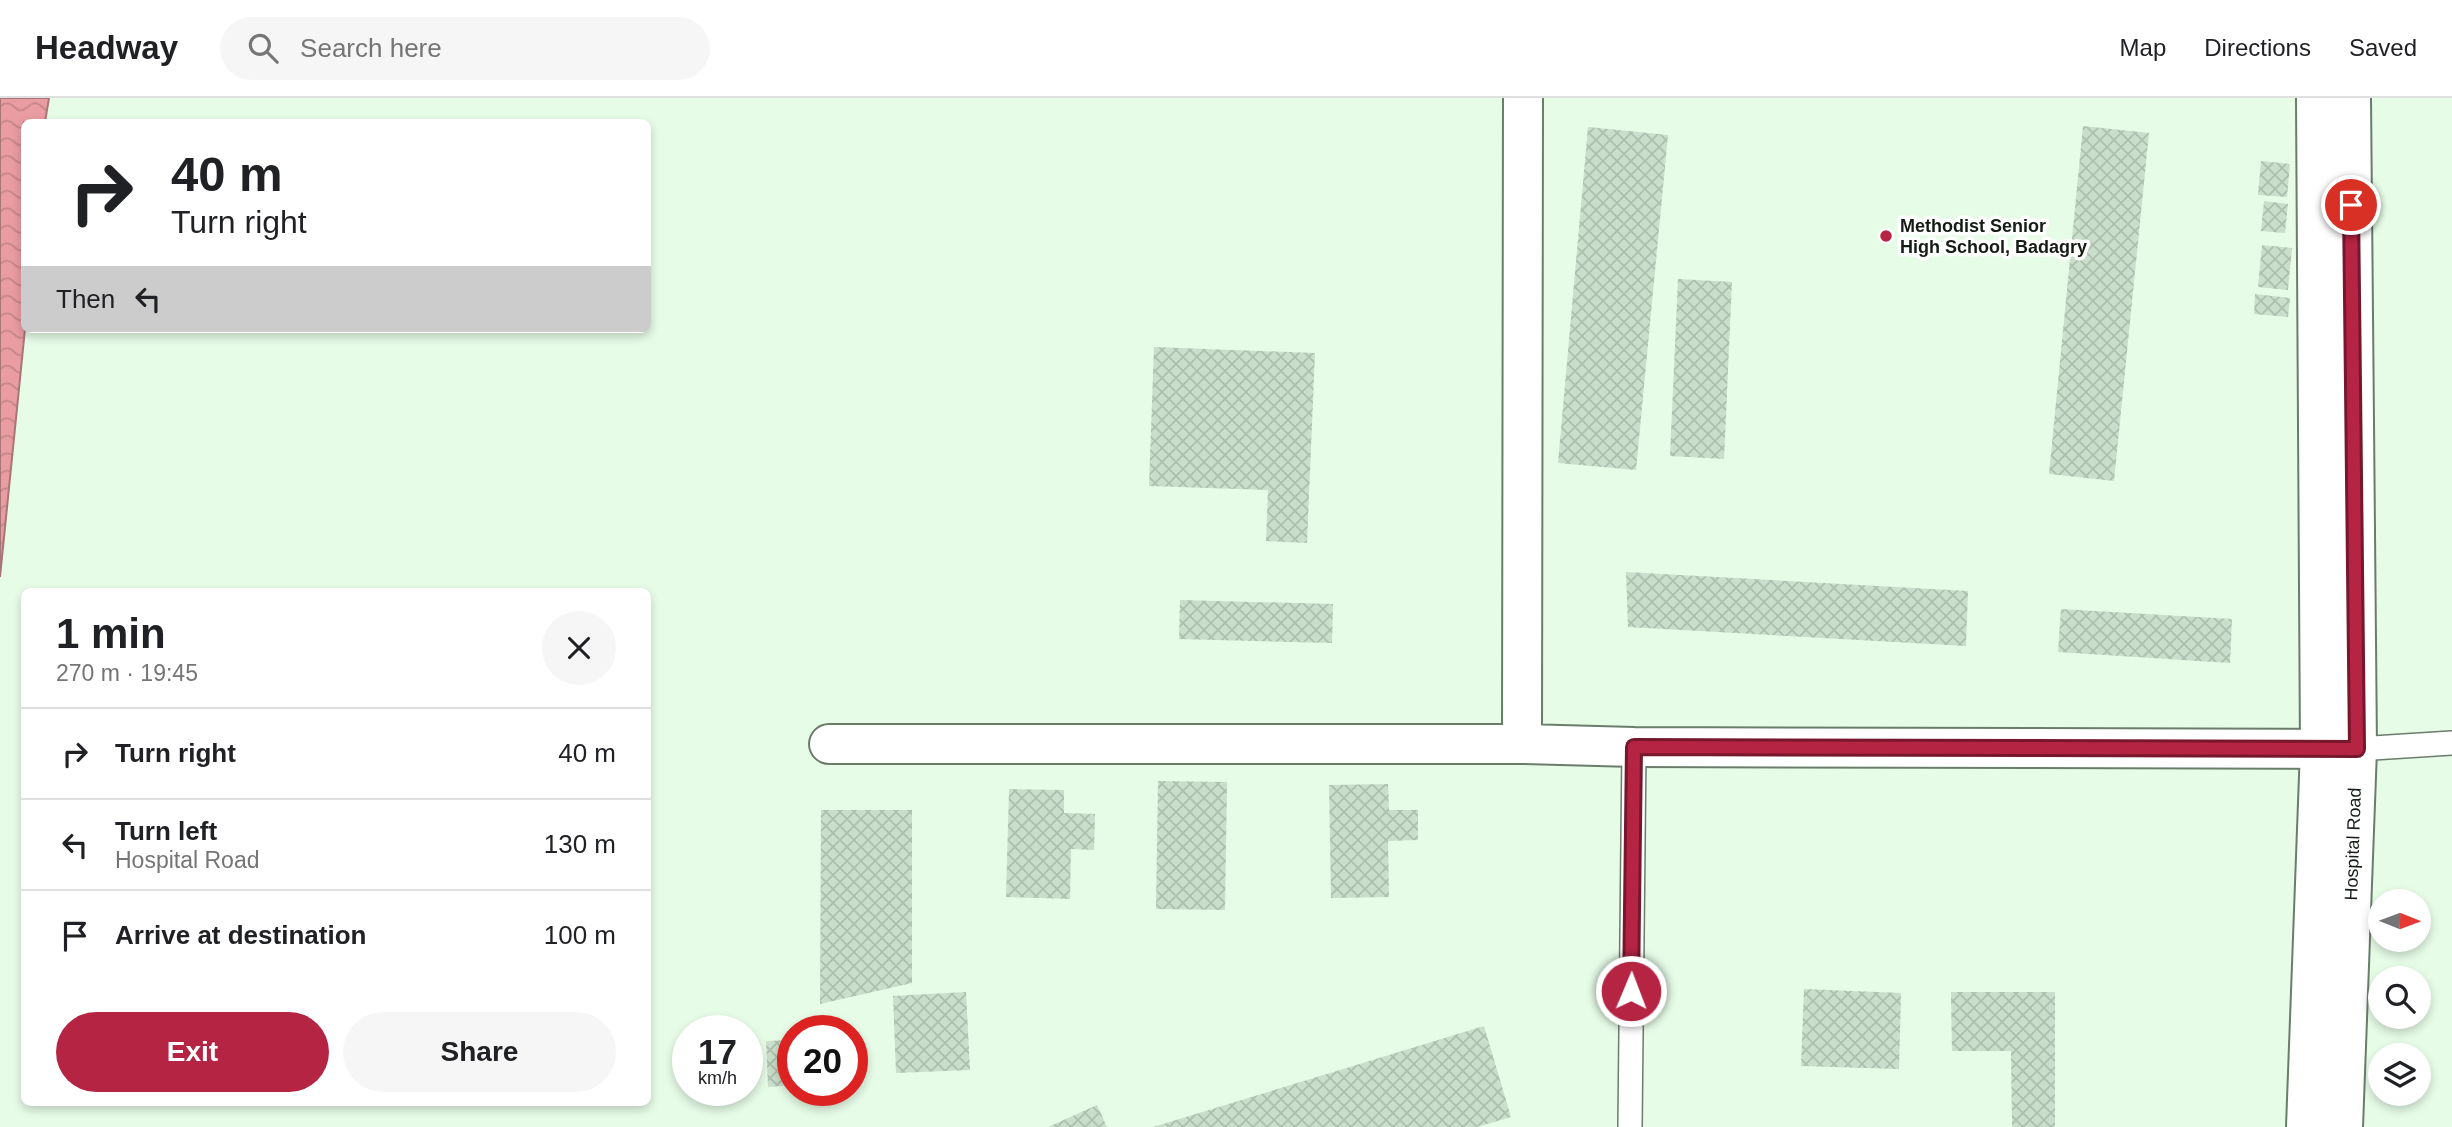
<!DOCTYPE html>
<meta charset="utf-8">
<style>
:root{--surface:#fff;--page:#f6f6f6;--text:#202124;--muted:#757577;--line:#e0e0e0;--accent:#b62443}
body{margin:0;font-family:Arial,sans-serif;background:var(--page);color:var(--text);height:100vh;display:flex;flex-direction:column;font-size:26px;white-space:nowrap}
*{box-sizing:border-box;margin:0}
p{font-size:23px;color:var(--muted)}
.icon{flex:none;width:38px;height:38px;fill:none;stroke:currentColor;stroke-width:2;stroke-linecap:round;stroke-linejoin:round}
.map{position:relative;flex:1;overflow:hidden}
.drawer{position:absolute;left:21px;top:490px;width:630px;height:518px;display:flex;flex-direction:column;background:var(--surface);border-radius:10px;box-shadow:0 4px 10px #0003}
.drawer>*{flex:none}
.guide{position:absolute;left:21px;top:21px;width:630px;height:214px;border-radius:10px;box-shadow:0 4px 10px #0003;background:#fff;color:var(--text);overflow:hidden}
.needle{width:46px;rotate:91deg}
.fabs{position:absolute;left:2368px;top:791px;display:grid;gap:14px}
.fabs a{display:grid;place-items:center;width:63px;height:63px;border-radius:50%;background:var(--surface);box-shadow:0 4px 10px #0003;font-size:35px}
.speed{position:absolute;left:672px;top:917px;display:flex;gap:14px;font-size:35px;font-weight:700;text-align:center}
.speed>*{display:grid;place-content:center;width:91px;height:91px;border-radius:50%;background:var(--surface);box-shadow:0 4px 10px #0003;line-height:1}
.speed small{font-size:18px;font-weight:400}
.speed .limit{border:10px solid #d22;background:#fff;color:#111}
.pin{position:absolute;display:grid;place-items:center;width:60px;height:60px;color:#fff;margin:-30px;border:4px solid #fff;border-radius:50%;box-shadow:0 2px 7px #0007}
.me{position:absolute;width:77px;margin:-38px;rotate:1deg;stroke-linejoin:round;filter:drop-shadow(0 0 5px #0008)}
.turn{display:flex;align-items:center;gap:24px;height:147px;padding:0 35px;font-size:32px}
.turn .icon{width:91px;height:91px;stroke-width:2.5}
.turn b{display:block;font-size:49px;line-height:60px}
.then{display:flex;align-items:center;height:66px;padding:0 35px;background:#0003;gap:14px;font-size:26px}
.round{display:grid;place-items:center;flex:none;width:74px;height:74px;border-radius:37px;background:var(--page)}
.summary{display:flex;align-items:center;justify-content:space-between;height:119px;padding:0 35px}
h1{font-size:42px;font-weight:700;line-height:52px}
.button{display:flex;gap:14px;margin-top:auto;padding:14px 35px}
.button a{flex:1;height:80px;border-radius:42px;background:var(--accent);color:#fff;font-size:28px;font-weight:700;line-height:80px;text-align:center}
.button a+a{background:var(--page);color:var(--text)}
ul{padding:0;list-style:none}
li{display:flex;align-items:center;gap:21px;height:91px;padding:0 35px;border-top:2px solid var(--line)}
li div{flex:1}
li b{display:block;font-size:26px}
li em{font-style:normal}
header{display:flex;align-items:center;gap:42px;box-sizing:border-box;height:98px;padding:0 35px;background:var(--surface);border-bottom:2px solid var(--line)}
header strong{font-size:33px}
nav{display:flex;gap:38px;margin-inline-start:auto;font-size:24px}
.search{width:490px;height:63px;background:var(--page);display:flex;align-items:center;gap:18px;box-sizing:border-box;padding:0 24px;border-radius:38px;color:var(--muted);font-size:26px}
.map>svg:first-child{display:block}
.water{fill:url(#water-waves);stroke:#a97677;stroke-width:2}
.building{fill:url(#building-cross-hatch)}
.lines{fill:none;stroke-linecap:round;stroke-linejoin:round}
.lane-casing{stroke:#6a7d6b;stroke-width:26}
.street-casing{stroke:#6a7d6b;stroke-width:42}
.secondary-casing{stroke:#6a7d6b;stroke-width:42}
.lane{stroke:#fff;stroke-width:23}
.street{stroke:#fff;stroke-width:38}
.secondary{stroke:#fff;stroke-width:38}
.route-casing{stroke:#76172c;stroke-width:18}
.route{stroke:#b62443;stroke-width:12}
.poi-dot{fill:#b62443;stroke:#fff;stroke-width:2.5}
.labels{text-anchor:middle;stroke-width:7;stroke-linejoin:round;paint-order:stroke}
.poi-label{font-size:18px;font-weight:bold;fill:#141c15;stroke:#fff;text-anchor:start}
.street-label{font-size:18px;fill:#141c15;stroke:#fff}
</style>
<header>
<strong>Headway</strong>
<div class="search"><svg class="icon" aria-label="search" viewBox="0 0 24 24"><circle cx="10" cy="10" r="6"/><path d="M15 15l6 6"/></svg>Search here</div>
<nav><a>Map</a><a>Directions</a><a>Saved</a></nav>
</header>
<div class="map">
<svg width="2452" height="1029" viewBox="0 0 2452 1029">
<defs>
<pattern id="water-waves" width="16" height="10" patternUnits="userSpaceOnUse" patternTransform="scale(1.75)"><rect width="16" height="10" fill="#e99ca1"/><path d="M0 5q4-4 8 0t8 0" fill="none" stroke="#c7868a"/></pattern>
<pattern id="building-cross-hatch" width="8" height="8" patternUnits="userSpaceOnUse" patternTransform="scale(1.75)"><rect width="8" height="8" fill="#cadfcb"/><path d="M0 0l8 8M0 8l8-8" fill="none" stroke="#adbfad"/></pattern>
</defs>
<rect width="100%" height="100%" fill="#e6fce7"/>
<path class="water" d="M0,0H49L45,24H24L25,231L0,479Z"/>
<path class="building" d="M2083,28L2149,35L2114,383L2049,376Z
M1588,29L1668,37L1636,372L1558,365Z
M2261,63L2290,66L2287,99L2258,97Z
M2264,103L2288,106L2285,135L2261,133Z
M2262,147L2292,150L2288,192L2258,189Z
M1678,181L1732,184L1724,361L1670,358Z
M2255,196L2290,200L2288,219L2254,216Z
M1154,249L1315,255L1307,445L1266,443L1268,392L1149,388Z
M1626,474L1968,493L1966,548L1628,529Z
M1180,502L1333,506L1332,545L1179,541Z
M2061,511L2232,521L2230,565L2058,554Z
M1158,683L1227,684L1225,812L1156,811Z
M1388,686L1389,712H1418V742L1388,743L1389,799L1331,800L1329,687Z
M1009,691L1064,692V715L1095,716L1094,752L1071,751L1070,801L1006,799Z
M821,712H912V885L820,906Z
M1804,891L1901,895L1899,971L1801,968Z
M966,894L970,972L896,975L893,898Z
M1951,894H2055V1029H2012L2011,953H1952Z
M1484,928L1511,1019L1477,1029H1153Z
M793,942V987L768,989L766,943Z
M1097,1007L1107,1029H1048Z"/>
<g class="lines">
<g class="lane-casing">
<path id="lane" d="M2357,651L2452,645
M1630,1029L1634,649"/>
</g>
<g class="street-casing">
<path id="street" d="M829,646H1522L1634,649L2353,651
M1522,646L1523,0"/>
</g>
<g class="secondary-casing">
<path id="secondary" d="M2306,1029L2320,651L2316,0
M2343,1029L2357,651L2351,0"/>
</g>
<use href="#lane" class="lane"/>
<use href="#street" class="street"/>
<use href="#secondary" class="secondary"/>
</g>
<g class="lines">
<g class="route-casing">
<path id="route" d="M1631,893L1634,649L2357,651L2351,107"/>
</g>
<use href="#route" class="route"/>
</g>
<circle class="poi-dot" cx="1886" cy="138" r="7"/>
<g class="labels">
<g class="poi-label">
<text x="1900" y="134">Methodist Senior<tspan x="1900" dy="21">High School, Badagry</tspan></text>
</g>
<g class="street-label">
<text transform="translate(2353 746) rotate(-88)" y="6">Hospital Road</text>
</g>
</g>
</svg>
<div class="fabs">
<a><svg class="needle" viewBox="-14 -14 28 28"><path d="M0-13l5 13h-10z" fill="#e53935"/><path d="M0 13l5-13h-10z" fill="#757577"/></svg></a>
<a><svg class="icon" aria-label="search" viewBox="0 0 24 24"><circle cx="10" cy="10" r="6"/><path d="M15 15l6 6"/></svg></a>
<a><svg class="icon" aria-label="layers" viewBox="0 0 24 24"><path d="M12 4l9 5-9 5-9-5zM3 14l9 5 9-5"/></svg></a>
</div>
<div class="speed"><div>17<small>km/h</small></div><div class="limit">20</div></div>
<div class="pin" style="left:2351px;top:107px;background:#d93025"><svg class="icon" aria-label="arrive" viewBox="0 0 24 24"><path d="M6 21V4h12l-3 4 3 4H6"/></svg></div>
<svg class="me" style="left:1631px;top:893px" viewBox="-20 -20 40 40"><circle r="17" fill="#b62443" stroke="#fff" stroke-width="3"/><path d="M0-11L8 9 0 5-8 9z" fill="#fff"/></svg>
<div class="guide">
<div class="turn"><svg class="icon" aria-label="right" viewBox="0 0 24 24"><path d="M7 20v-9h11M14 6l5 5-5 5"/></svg><div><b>40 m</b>Turn right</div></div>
<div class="then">Then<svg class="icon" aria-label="left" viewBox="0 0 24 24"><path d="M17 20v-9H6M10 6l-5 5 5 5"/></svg></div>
</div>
<section class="drawer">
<div class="summary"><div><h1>1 min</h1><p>270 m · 19:45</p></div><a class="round"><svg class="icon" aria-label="close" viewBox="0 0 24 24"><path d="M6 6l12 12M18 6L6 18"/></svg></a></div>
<ul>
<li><svg class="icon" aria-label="right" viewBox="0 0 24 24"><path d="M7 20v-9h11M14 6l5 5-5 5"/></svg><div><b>Turn right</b></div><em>40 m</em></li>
<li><svg class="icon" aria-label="left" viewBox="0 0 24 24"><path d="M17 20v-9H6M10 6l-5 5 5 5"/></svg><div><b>Turn left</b><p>Hospital Road</p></div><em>130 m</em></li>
<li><svg class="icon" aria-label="arrive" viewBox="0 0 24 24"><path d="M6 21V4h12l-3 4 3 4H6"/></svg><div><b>Arrive at destination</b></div><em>100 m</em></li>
</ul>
<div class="button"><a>Exit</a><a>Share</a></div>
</section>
</div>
